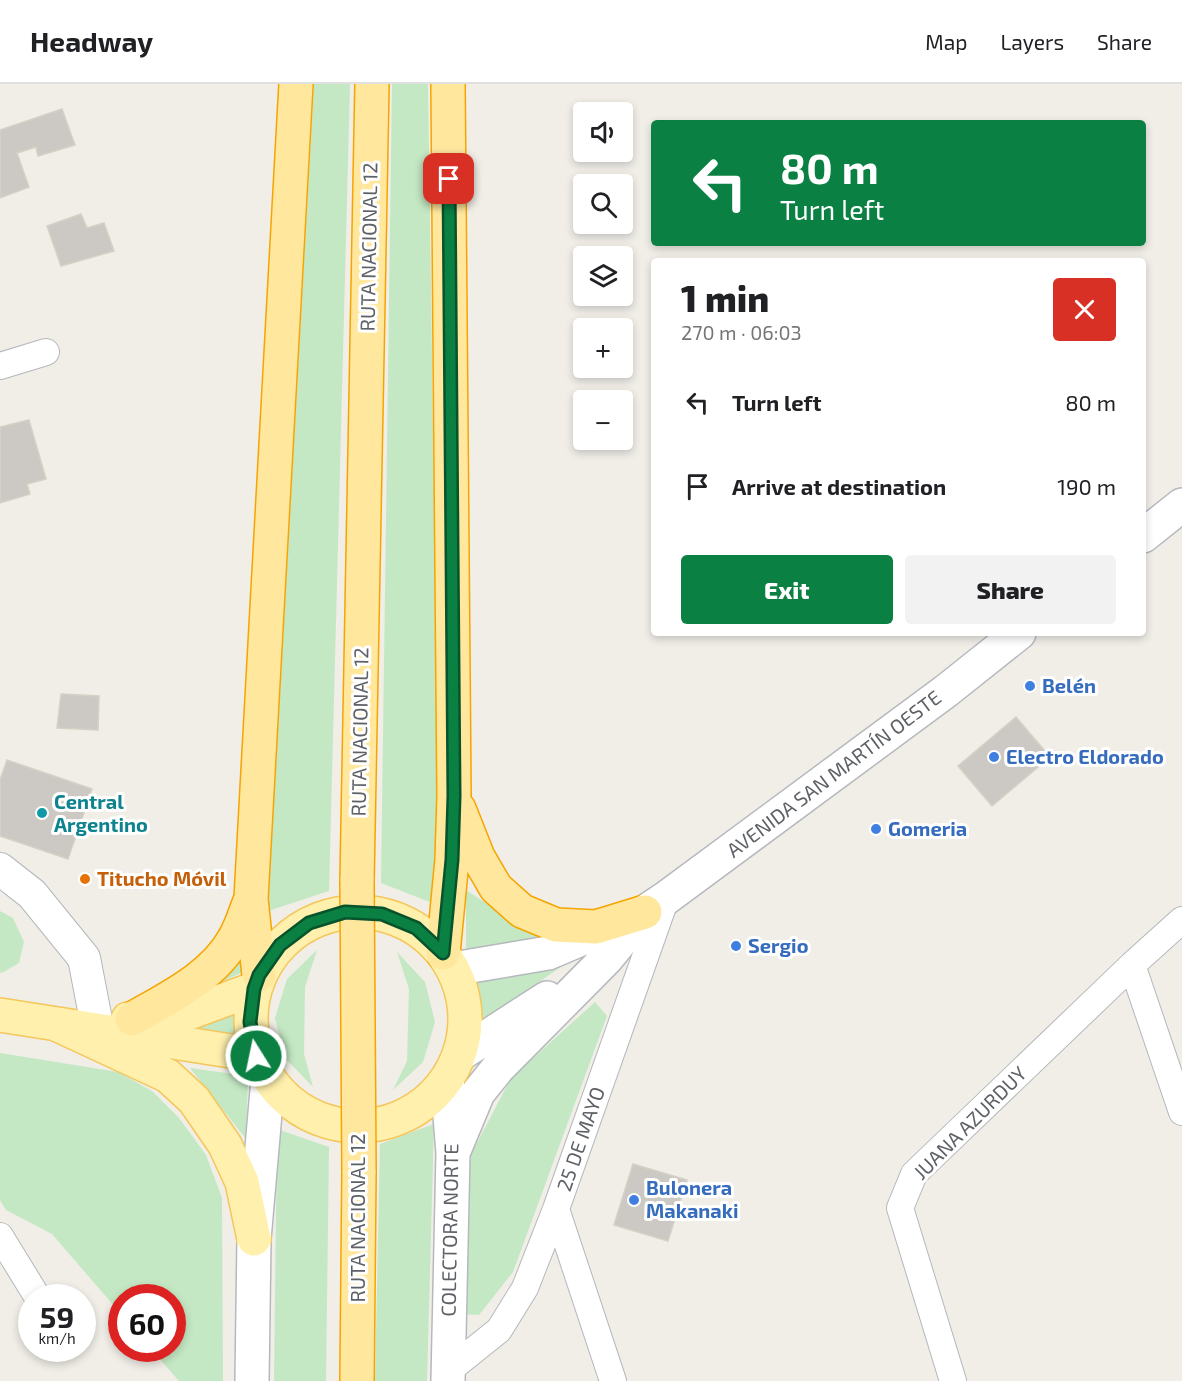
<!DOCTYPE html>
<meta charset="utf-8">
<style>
:root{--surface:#fff;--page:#f2f2f2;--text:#202124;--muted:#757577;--line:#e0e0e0;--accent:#0b8043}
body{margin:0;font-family:"Exo 2",sans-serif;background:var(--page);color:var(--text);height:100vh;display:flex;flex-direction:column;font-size:22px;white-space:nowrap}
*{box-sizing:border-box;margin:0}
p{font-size:20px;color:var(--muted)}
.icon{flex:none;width:33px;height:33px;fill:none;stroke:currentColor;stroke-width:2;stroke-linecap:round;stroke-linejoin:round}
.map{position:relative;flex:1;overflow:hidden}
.sheet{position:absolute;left:651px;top:174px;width:495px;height:378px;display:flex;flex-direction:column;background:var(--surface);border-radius:6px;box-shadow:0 3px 9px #0003}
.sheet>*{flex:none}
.guide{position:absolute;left:651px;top:36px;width:495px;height:126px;border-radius:6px;box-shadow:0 3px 9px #0003;background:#0b8043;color:#fff;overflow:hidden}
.fabs{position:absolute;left:573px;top:18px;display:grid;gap:12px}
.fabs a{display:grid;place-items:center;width:60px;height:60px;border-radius:6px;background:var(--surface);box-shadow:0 3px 9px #0003;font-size:30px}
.speed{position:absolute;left:18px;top:1200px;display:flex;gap:12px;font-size:30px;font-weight:700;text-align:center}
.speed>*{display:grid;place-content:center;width:78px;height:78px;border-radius:50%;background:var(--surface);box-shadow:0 3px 9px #0003;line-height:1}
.speed small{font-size:15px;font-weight:400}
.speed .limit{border:9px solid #d22;background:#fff;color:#111}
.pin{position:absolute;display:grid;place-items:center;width:51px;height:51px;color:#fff;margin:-26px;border-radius:12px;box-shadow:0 3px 9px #0006}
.me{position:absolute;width:66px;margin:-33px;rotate:350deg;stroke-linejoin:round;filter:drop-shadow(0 0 4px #0008)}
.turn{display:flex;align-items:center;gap:21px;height:126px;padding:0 30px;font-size:27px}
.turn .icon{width:78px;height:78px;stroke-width:2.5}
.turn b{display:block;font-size:42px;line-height:51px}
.round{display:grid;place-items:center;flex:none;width:63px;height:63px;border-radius:6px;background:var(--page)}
.head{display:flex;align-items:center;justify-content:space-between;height:102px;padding:0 30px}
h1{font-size:36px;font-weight:800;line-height:45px}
.primary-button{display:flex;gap:12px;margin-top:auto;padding:12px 30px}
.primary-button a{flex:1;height:69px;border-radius:6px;background:var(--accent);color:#fff;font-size:24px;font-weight:800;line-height:69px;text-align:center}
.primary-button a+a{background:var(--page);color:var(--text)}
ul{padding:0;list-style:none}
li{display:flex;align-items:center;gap:18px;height:84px;padding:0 30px}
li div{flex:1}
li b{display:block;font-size:22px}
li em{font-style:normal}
header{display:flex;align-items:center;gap:36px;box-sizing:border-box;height:84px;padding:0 30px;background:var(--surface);border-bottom:2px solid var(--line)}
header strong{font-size:28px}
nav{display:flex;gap:33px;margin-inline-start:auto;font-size:21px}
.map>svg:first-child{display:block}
.green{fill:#c4e8c3}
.building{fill:#ccc9c4;stroke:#d6d0c5;stroke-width:1.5}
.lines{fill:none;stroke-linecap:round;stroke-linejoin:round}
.minor-casing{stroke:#b4b7bb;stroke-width:28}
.tertiary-casing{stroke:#b4b7bb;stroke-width:34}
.secondary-casing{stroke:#b5b9be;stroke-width:36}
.primary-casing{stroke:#f5c65b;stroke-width:36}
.trunk-casing{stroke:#f7a400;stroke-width:36}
.minor{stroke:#fff;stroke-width:26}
.tertiary{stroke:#fff;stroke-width:32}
.secondary{stroke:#fff;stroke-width:33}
.primary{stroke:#fff0ad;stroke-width:33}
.trunk{stroke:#ffe89e;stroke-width:33}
.trunk-bridge-casing{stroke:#f7a400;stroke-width:36;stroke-linecap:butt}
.trunk-bridge{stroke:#ffe89e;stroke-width:33}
.route-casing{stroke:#07532c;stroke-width:15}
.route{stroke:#0b8043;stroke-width:10}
.shop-dot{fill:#3f7fe0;stroke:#fff;stroke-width:2}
.culture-dot{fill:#0f9aa8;stroke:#fff;stroke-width:2}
.food-dot{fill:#e8710a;stroke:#fff;stroke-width:2}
.labels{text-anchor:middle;stroke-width:6;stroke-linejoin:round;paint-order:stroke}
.street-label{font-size:20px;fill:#5e6267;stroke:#fff}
.shop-label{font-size:20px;font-weight:bold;fill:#366cbe;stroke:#fff;text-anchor:start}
.culture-label{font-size:20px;font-weight:bold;fill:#0d838f;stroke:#fff;text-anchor:start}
.food-label{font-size:20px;font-weight:bold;fill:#c56008;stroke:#fff;text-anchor:start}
</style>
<header>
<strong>Headway</strong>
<nav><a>Map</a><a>Layers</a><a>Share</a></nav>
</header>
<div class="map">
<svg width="1182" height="1297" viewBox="0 0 1182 1297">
<rect width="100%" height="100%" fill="#f0eee7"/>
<path class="green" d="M314,0H350L329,807L268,827Z
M392,0H428L440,822L381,799Z
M466,806L539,854L466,865Z
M0,827L13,834L24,858L19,879L2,889L0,888Z
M242,862L243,888L217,900Z
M587,865L478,940L469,892Z
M317,866L305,903L304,970L313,1003L285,974L275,934L287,895Z
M397,868L425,898L435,938L423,978L393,1006L407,977L409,905Z
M595,918L607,932L513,1188L479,1231L462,1230L467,1078L511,994Z
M240,928L237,958L181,949Z
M0,969L118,988L152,1007L179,1034L206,1071L222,1114L223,1297H179L151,1265L172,1264V1214H122L121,1230L52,1150L6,1126L0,1116Z
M190,984L248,992L246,1055Z
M434,1040L427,1297H375L380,1060Z
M277,1045L329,1063L326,1297H274Z"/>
<path class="building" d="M62,25L75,61L38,72L36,63L17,69L29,103L0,114V46Z
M81,130L87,144L104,139L114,167L61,182L47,142Z
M29,336L46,395L27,400L30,410L0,419V343Z
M61,610L99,612L98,646L57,644Z
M1016,633L1050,673L992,722L958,682Z
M7,676L92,705L68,775L0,752V696Z
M633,1080L687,1096L668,1157L614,1141Z"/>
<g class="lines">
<g class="minor-casing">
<path id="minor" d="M0,282L46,268
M1132,881L1182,1028
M556,1125L613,1297
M0,1152L38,1214
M448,1287L499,1246L525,1204L556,1125L666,814
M953,1297L900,1124L914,1090L1132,881L1182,836"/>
</g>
<g class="tertiary-casing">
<path id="tertiary" d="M0,785L32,810L84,874L96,936"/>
</g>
<g class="secondary-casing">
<path id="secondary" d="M1143,452L1182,421
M453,885L548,869L645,828L666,814L946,607L1019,549
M459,971L547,914
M447,995L453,1069L448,1297
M453,1069L478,1009L498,984L606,875L642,831
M252,1297L254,1155L268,995"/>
</g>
<g class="primary-casing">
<path id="primary" d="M251 935a107 107 0 1 1 214 0a107 107 0 1 1-214 0Z
M0,931L256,971
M128,935L186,930L254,905
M58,941L168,992L194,1016L225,1061L242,1098L254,1155"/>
</g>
<g class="trunk-casing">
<path id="trunk" d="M459,725L478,773L496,804L522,827L556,841L596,843L645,828
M357,797L372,0
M443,869L452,776L454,712L448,0
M259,891L251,815L296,0
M132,935C168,914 213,893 234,855C241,844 245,829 250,817
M357,1297L359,1087"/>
</g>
<use href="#minor" class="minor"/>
<use href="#tertiary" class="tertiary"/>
<use href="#secondary" class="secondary"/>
<use href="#primary" class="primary"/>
<use href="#trunk" class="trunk"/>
<g class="trunk-bridge-casing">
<path id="trunk-bridge" d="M357,797L359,1087"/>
</g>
<use href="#trunk-bridge" class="trunk-bridge"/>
</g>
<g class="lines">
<g class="route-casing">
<path id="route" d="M256,972L250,938L254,905L259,891L280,861L309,839L345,828L382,830L416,844L443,869L452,776L454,712L449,95"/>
</g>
<use href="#route" class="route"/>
</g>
<g class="shop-dot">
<circle cx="1030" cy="602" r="6"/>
<circle cx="994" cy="673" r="6"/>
<circle cx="876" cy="745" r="6"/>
<circle cx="736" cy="862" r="6"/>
<circle cx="634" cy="1116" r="6"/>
</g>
<circle class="culture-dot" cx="42" cy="729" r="6"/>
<circle class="food-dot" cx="85" cy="795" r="6"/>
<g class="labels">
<g class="street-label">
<text transform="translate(369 163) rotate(-89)" y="7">RUTA NACIONAL 12</text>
<text transform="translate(360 648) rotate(-89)" y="7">RUTA NACIONAL 12</text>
<text transform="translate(834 690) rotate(-37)" y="7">AVENIDA SAN MARTÍN OESTE</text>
<text transform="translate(970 1039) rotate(-45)" y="7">JUANA AZURDUY</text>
<text transform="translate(581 1055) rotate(-71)" y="7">25 DE MAYO</text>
<text transform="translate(358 1134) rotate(-90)" y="7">RUTA NACIONAL 12</text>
<text transform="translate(450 1146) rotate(-89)" y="7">COLECTORA NORTE</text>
</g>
<g class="shop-label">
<text x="1042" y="609">Belén</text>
<text x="1006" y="680">Electro Eldorado</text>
<text x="888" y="752">Gomeria</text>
<text x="748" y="869">Sergio</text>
<text x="646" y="1111">Bulonera<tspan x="646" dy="23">Makanaki</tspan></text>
</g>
<g class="culture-label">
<text x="54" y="725">Central<tspan x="54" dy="23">Argentino</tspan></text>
</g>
<g class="food-label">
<text x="97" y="802">Titucho Móvil</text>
</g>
</g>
</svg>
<div class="fabs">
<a><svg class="icon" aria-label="sound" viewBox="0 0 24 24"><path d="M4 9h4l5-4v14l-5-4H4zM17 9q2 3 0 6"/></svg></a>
<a><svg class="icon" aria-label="search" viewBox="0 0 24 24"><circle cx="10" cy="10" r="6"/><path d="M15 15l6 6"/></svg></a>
<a><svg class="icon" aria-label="layers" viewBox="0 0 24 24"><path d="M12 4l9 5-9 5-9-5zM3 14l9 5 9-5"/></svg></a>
<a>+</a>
<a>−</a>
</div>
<div class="speed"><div>59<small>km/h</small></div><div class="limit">60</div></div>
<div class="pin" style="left:449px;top:95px;background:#d93025"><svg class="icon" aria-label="arrive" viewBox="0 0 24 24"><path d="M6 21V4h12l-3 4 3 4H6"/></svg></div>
<svg class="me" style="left:256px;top:972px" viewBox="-20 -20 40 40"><circle r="17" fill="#0b8043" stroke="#fff" stroke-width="3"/><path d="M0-11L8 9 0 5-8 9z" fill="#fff"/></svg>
<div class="guide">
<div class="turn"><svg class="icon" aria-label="left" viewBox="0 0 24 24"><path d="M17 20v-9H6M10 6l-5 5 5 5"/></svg><div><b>80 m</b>Turn left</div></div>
</div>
<section class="sheet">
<div class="head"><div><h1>1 min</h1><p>270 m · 06:03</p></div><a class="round" style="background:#d93025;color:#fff"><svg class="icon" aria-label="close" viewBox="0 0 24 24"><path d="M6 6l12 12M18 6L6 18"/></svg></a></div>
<ul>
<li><svg class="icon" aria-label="left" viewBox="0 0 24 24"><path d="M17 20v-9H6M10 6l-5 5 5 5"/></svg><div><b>Turn left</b></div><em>80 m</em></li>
<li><svg class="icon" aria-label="arrive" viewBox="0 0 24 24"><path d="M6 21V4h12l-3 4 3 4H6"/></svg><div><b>Arrive at destination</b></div><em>190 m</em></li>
</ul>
<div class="primary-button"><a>Exit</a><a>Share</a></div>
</section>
</div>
